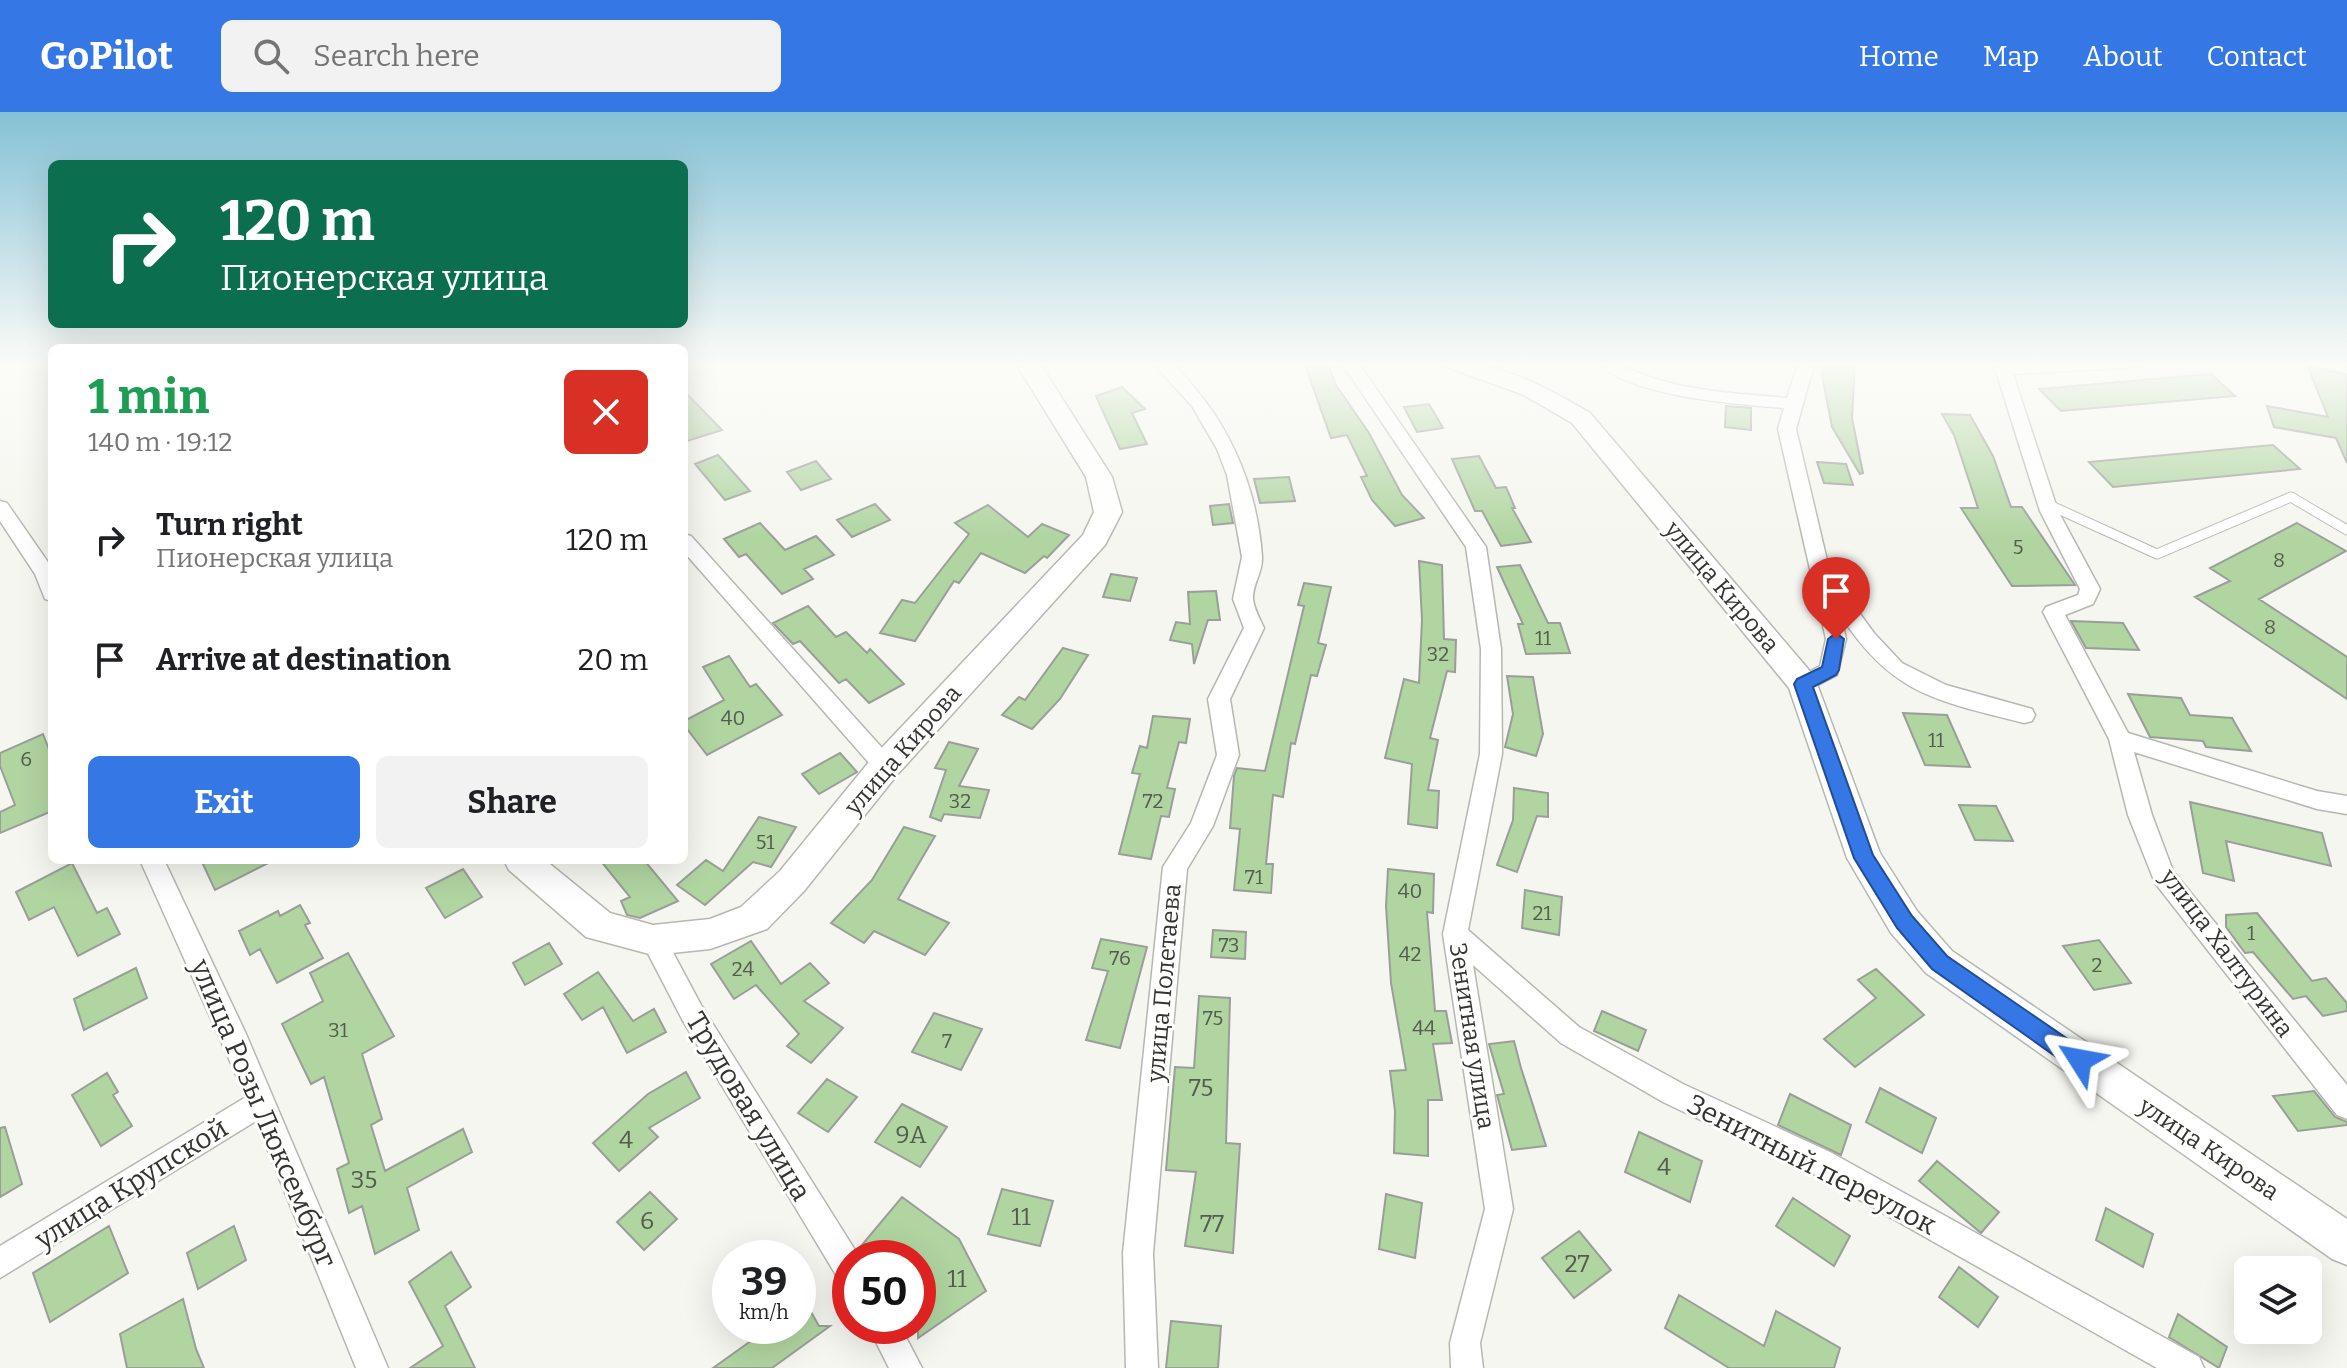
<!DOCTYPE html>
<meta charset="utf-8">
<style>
:root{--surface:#fff;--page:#f2f2f2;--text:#202124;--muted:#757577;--accent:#3477e5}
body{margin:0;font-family:Bitter,serif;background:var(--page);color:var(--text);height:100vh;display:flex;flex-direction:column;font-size:30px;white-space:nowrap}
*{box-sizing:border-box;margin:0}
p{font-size:26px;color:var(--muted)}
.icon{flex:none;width:44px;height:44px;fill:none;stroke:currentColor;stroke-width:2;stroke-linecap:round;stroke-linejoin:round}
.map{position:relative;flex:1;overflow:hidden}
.details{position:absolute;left:48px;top:232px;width:640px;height:520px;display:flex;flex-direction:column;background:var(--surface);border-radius:12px;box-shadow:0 8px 32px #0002}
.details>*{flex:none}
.banner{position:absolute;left:48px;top:48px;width:640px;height:168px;border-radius:12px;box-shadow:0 8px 32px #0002;background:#0b6e4f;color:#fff;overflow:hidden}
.fabs{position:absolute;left:2234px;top:1144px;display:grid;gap:16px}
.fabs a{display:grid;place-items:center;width:88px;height:88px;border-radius:12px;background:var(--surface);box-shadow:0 8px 32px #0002;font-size:40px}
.speed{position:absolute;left:712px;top:1128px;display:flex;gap:16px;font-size:40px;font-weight:700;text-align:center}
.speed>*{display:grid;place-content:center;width:104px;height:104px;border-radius:50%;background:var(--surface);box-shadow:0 8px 32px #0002;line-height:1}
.speed small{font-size:20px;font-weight:400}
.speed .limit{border:12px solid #d22;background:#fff;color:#111}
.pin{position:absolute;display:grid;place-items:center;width:68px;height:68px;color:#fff;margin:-82px -34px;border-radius:50% 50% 50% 0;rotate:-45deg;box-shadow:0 0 8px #0007}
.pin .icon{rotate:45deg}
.me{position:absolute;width:88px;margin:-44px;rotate:304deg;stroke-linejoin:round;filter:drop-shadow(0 0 6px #0008)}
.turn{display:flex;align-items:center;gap:28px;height:168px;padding:0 40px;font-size:36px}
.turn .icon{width:104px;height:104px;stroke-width:2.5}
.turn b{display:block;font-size:56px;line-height:68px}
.round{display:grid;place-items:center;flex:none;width:84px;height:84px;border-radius:12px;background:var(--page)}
.overview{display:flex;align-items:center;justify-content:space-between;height:136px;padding:0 40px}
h1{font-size:48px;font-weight:700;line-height:60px;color:#1e9e55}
.cta{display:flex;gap:16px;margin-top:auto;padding:16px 40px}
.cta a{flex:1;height:92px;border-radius:12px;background:var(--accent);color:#fff;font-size:32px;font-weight:700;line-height:92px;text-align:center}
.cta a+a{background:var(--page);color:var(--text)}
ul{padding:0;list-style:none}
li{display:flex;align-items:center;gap:24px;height:120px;padding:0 40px}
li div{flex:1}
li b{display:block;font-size:30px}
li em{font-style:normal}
header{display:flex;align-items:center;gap:48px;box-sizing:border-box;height:112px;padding:0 40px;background:var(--accent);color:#fff}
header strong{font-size:38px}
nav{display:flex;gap:44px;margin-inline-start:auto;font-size:28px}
.search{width:560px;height:72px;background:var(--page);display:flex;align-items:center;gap:20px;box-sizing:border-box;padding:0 28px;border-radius:12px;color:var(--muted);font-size:30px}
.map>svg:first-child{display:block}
.building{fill:#b0d5a1;stroke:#9a9e99;stroke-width:2}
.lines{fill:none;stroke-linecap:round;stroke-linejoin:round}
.lane-casing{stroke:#b7b7b1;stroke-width:11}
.street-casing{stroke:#b7b7b1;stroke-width:3}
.secondary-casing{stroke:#b7b7b1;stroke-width:3}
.lane{stroke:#fff;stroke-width:9}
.street{fill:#fff;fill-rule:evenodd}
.secondary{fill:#fff;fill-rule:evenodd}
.route{fill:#3477e5;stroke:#224d95;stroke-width:2}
.labels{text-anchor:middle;stroke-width:6;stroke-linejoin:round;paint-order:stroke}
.number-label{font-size:20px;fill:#535c4e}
.street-label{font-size:24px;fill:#343432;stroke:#fffffe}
.near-number-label{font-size:24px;fill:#535c4e}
.near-street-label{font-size:28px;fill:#343432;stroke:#fffffe}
</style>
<header>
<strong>GoPilot</strong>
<div class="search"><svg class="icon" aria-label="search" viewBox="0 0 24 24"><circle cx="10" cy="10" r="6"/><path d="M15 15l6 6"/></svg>Search here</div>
<nav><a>Home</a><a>Map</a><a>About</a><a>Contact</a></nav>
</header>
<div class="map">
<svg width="2347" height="1256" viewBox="0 0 2347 1256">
<rect width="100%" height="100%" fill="#f6f6f0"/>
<path class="building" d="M1304,250H1327L1336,273L1369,321L1402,383L1424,406L1395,414L1372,388L1361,365L1367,364L1347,323L1331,326Z
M1825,250H1855L1852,306L1863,361L1860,362L1832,315L1822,263Z
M2308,255L2347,262V351L2336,326L2274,315L2267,294L2328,305Z
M2211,262L2235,284L2061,299L2039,277Z
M1122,275L1145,297L1132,301L1147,332L1120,337L1096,284Z
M684,279L722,318L684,330Z
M1429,292L1443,316L1417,320L1404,295Z
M1726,294L1751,296V318L1725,315Z
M1942,302L1970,303L1993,344L2011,395H2022L2075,473L2012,474L1961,396H1978L1954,323Z
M2273,333L2300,357L2113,375L2089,350Z
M718,343L750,379L725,388L695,352Z
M1479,344L1496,376L1506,375L1515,396H1512L1531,430L1501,434L1482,399H1475L1452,347Z
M816,349L831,367L801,378L787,360Z
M1817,350L1846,352L1853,373L1824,371Z
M1289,365L1295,389L1260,391L1254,367Z
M875,392L890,408L852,425L837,408Z
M1229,392L1233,411L1213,413L1210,394Z
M988,393L1028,425L1042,412L1069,423L1047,446L1044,444L1025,461L981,441L959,471L954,469L915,529L880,521L902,488L915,491L969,422L955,411Z
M760,411L785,438L816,424L834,443L804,457L813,467L782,482L746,442L739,445L724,427Z
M2297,411L2346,439L2259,487L2347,545V587L2195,485L2230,469L2210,456Z
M1419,449L1442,453L1444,527L1456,528L1455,560L1447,559L1430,626L1438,628L1428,678L1439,679L1437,716L1408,712L1412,652L1385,646L1404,567L1419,571L1422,508Z
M1520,453L1548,511H1560L1570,541L1526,542L1518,512H1523L1497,455Z
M1111,462L1137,466L1130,489L1103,485Z
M1304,471L1331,475L1318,531L1326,533L1317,564L1311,563L1295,632L1291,631L1283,685L1273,683L1266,752H1273L1271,781L1234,778L1240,717L1230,716L1234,664L1237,656L1265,659L1304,494L1298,493Z
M1216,479L1220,508H1208L1194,552L1192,532L1170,528L1176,510L1190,512L1188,480Z
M808,494L836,525L846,520L867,541L870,537L904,572L869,591L846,567L839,571L800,529L793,532L773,511Z
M2071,509L2123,511L2139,538L2086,536Z
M1063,536L1088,543L1060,587L1032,617L1002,603L1019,585L1025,588Z
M729,544L750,575L756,572L782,603L707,643L684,613V609L724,588L703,555Z
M1507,564L1533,565L1543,622L1536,644L1505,635L1513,602Z
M2128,582L2181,586L2190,603L2232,606L2251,639L2206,635L2203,629L2150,625Z
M1903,601L1947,603L1970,655L1925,653Z
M1153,604L1190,607L1186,631L1179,630L1167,676L1175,677L1169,705L1161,704L1151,747L1119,742L1140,662L1132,661L1140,634L1147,636Z
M43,622L52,645V699L0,721V700L15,693L0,654V641Z
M949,630L978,637L959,674L989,678L980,706L944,702L941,709L930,705L946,658L935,656Z
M840,641L857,660L819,682L802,662Z
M1514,676L1548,681V705L1537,704L1517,760L1497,753L1513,708Z
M2190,690L2322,721L2331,754L2226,729L2234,769L2203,761Z
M1959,693L1996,694L2013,729L1975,728Z
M759,705L796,715L771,755L753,750L705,793L677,773L706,748L723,759Z
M904,715L935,724L898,787L949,811L925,843L874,819L864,831L831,811L872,768Z
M201,748H274L215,778Z
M600,748H644L678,789L640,806L627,803L621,789L630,785Z
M72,751L97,801L107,796L120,822L78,844L54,795L29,808L16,780Z
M463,757L482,785L445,806L426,776Z
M1388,757L1434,762L1433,801L1427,800L1435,899H1446L1452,931L1433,932L1442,988H1428V1044L1394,1041L1395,999L1390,959L1406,958L1391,871L1386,794Z
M1525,778L1562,785L1559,823L1522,816Z
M300,793L310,811L305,813L323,846L277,871L260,837L250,843L239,819L278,799L280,804Z
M2257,801L2312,869L2326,866L2347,891V899L2323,904L2306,884L2293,887L2253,840L2245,841L2226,815V803Z
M1213,818L1246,820L1245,847L1211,845Z
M1101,827L1147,835L1120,936L1086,928L1108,859L1092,856Z
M2099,828L2131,871L2094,878L2063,834Z
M751,829L781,872L810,851L829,871L804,889L843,916L811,951L787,934L799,922L756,873L734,887L711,852Z
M549,831L562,852L525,873L513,851Z
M348,841L394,924L362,942L382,1007L371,1013L385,1059L463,1017L472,1040L407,1076L419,1118L375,1142L362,1094L349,1101L337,1057L349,1051L324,965L311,972L282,912L323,889L310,861Z
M136,856L147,886L84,918L74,887Z
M1876,857L1924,903L1855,955L1824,927L1876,886L1858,868Z
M598,860L633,909L654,897L666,920L627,941L603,895L582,908L564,882Z
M1199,884L1230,886L1226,1031L1240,1032L1233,1141L1185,1134L1196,1060L1166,1058L1175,955L1194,956Z
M1602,899L1646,918L1638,939L1594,919Z
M934,901L982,917L961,958L912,940Z
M1514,929L1521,956L1546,1034L1512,1038L1497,983L1504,982L1489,932Z
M686,960L700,986L649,1016L658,1025L619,1059L593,1031L648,982Z
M107,961L118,980L113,983L132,1014L101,1034L72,983Z
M827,967L857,985L828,1020L798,1001Z
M1880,976L1936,1006L1922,1041L1866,1010Z
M2314,979L2335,1005L2347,1010V1013L2298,1019L2273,984Z
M1790,982L1851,1013L1841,1043L1778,1013Z
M902,992L947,1015L920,1055L875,1030Z
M5,1015L22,1072L0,1085V1016Z
M1639,1020L1702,1049L1690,1090L1625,1060Z
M1937,1049L1999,1100L1981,1121L1919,1069Z
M1002,1077L1053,1089L1040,1134L988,1122Z
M650,1080L677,1107L644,1138L617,1110Z
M1386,1082L1422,1091L1415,1146L1379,1137Z
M902,1085L959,1127L986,1179L918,1226V1146H878L861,1134Z
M1793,1086L1850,1124L1834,1154L1776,1114Z
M2106,1096L2153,1122L2143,1155L2096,1128Z
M109,1114L128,1161L50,1210L33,1161Z
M234,1114L246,1148L198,1177L187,1141Z
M1579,1119L1611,1158L1574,1186L1542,1146Z
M451,1140L471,1175L445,1194L475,1256H410L443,1234L409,1170Z
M1959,1155L1998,1185L1978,1215L1939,1185Z
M798,1177L819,1214H830L772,1256H713L762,1221L758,1214H798Z
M1679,1183L1764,1234L1776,1199L1840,1236L1834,1256H1729L1665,1216Z
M183,1187L196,1237L204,1256H127L120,1222Z
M2178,1202L2227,1235L2219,1256L2169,1225Z
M1171,1209L1221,1214L1218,1256H1166Z"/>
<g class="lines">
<g class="lane-casing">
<path id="lane" d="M2047,392L2157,442L2291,385L2347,418"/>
</g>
<g class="street-casing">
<path id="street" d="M1152,250H1170C1225,301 1257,370 1262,445C1263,460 1252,473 1253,487C1254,497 1260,507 1264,516L1230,587L1239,643L1213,714L1187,757L1153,1141L1158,1256H1126L1123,1141L1163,755L1191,711L1217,643L1208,587L1244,516L1233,487L1242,445L1227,363L1217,337L1192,294Z
M1337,250H1355L1361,255L1486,435L1501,537L1502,642L1468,818L1579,915L1683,972L1830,1040L2199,1245L2204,1256H2157L1810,1060L1663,990L1561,931L1473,853L1513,1097L1480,1231L1483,1256H1451L1450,1231L1485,1097L1443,822L1480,642L1481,537L1466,435L1349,262Z
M1597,250C1623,250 1632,260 1656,267C1698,280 1744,282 1787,286L1799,250H1818L1813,256L1796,317L1830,461L1874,521L1902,551L1946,573L2032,597L2035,603L2032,609L2024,611C1938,589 1892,583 1841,504L1846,527L1837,563L1810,577H1796L1792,572L1796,567L1820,554L1826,527L1778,317L1784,296C1737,292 1630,285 1597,250Z
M1993,250H2144L2136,255L2013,262L2058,399L2100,477L2093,492L2065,503L2128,621L2317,679L2347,684V702L2317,697L2134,640L2152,703L2173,759L2347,973V1007L2337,1003L2155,771L2128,703L2109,627L2043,500L2046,495L2078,483L2080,477L2040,399Z
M0,389L7,391L52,456V489L45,487L35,462L0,409Z
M684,422L691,424L893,648L896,654L893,660L885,663L877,660L684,440Z
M140,748H164L246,922L388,1256H356L256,1009L0,1166V1134L246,985Z
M653,817L662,820L701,893L860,1146H850V1172L839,1168L683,909L641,828L644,820Z
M868,1214H900L922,1256H889Z"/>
</g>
<g class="secondary-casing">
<path id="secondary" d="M1015,250H1039L1112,365L1122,400L1105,433L897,663L804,779L767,817L710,837L653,843L586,825L509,758L504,748H545L610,801L653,813L710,807L741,795L780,759L873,645L1083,423L1094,400L1086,365Z
M1443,250C1499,249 1542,273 1590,301L1814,564L1880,741L1917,799L1952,839L2347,1107V1153L2332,1147L1926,861L1891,821L1847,746L1789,576L1572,311L1524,283L1447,255Z"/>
</g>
<use href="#lane" class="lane"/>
<use href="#street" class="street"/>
<use href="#secondary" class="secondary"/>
</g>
<linearGradient id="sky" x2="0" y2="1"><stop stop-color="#84c1d5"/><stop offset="0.59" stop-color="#fbfbf8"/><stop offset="1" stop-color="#fbfbf8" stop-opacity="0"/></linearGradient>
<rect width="2347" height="426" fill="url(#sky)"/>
<path class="route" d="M1836,521L1844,527L1839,558L1836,563L1813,575L1873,743L1912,804L1947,844L2088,941L2091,948L2088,956L2080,958L2072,956L1932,857L1897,816L1854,746L1794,572L1797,567L1822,555L1828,527Z"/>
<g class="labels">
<g class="number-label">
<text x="2018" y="442">5</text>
<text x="2279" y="455">8</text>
<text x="2270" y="522">8</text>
<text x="1543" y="533">11</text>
<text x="1438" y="549">32</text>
<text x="733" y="613">40</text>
<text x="1936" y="635">11</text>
<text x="26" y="654">6</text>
<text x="960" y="696">32</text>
<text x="1153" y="696">72</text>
<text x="765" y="737">51</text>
<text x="1254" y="772">71</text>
<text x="1410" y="786">40</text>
<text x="1542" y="808">21</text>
<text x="2251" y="828">1</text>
<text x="1229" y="840">73</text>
<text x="1410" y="849">42</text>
<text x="1120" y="853">76</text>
<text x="2097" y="860">2</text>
<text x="743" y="864">24</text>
<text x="1213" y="913">75</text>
<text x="1424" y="923">44</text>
<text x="338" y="925">31</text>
<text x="947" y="936">7</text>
</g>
<g class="street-label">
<text transform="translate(1722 475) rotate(50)" y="8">улица Кирова</text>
<text transform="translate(903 638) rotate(-49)" y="8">улица Кирова</text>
<text transform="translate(2227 841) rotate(53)" y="8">улица Халтурина</text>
<text transform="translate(1164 871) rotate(-85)" y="8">улица Полетаева</text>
<text transform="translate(1472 924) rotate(81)" y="8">Зенитная улица</text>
<text transform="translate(2209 1037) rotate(34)" y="8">улица Кирова</text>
</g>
<g class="near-number-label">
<text x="1201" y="984">75</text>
<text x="911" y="1031">9А</text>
<text x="626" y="1036">4</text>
<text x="1664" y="1063">4</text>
<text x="364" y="1076">35</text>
<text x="1021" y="1113">11</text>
<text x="647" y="1117">6</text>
<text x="1212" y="1120">77</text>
<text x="1577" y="1160">27</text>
<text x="957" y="1175">11</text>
</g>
<g class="near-street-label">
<text transform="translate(749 994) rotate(59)" y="10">Трудовая улица</text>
<text transform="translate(264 1001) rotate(67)" y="10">улица Розы Люксембург</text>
<text transform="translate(1812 1052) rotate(27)" y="10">Зенитный переулок</text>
<text transform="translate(131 1071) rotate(-32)" y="10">улица Крупской</text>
</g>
</g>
</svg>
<div class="fabs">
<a><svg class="icon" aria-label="layers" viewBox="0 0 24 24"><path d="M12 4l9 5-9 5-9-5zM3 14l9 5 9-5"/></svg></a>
</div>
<div class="speed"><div>39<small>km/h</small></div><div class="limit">50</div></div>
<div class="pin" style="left:1836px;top:527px;background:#d93025"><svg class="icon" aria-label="arrive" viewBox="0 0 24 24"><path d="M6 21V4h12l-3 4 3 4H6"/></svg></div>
<svg class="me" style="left:2080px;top:948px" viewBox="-20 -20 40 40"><path d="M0-17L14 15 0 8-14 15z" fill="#3477e5" stroke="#fff" stroke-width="4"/></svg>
<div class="banner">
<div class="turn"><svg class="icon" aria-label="right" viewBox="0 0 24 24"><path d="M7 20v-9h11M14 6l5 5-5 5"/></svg><div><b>120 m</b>Пионерская улица</div></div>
</div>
<section class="details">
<div class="overview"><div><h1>1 min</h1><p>140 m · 19:12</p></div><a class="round" style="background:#d93025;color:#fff"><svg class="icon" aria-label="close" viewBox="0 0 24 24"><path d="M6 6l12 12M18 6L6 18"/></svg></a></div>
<ul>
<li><svg class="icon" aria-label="right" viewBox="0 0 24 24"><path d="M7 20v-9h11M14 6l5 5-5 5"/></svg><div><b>Turn right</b><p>Пионерская улица</p></div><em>120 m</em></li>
<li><svg class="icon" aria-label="arrive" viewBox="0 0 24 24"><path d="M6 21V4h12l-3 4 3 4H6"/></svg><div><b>Arrive at destination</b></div><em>20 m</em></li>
</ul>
<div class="cta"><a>Exit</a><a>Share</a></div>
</section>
</div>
